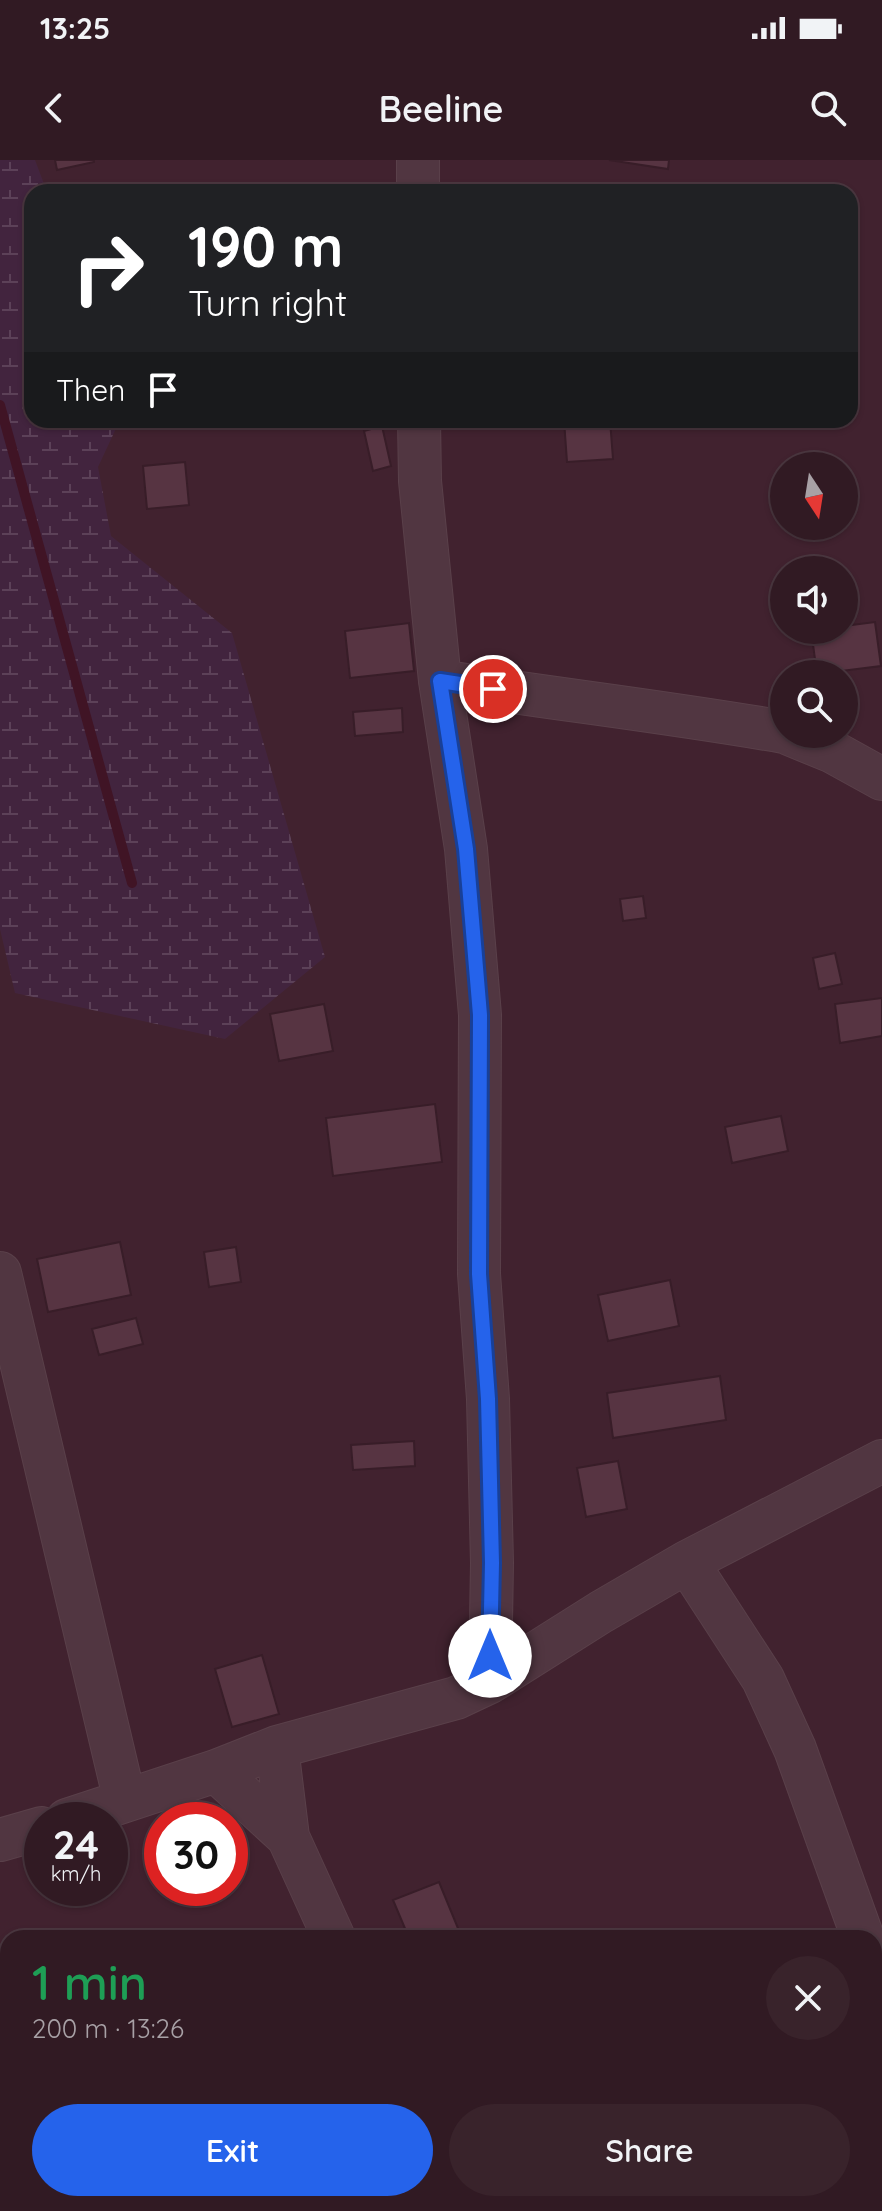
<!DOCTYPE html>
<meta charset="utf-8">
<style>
:root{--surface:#311a23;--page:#39232b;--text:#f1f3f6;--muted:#a8a1a6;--line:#4c3841;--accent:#2563eb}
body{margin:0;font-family:Quicksand,sans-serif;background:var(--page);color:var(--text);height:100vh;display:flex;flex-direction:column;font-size:30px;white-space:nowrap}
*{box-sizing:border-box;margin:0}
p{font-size:26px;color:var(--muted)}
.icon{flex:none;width:44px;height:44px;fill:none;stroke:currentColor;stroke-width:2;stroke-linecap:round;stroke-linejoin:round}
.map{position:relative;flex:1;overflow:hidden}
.sheet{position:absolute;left:0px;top:1770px;width:882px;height:282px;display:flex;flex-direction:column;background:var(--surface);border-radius:24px 24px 0 0;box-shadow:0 2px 6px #0004,0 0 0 2px var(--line)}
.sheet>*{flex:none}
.top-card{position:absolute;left:24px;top:24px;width:834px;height:244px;border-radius:24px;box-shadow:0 2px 6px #0004,0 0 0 2px var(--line);background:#202124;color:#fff;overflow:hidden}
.needle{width:52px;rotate:168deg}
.buttons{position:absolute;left:770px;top:292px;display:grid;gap:16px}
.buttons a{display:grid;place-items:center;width:88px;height:88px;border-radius:50%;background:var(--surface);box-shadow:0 2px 6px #0004,0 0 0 2px var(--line);font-size:40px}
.speed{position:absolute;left:24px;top:1642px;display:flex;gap:16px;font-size:40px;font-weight:700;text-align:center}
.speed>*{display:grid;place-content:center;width:104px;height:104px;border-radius:50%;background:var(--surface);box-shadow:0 2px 6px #0004,0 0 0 2px var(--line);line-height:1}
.speed small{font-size:20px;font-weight:400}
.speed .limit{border:12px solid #d22;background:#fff;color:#111}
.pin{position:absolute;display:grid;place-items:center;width:68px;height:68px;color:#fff;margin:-34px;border:4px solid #fff;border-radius:50%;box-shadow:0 2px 8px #0007}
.me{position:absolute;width:88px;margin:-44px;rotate:0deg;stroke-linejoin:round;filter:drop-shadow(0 0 6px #0008)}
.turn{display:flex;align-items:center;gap:28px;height:168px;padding:0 32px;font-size:36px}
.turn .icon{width:104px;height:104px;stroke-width:2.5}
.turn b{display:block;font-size:56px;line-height:68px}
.then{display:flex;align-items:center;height:76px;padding:0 32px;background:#0003;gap:16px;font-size:30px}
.round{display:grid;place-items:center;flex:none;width:84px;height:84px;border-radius:42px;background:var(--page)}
.summary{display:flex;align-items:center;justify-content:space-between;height:136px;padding:0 32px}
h1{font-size:48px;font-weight:600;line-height:60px;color:#1e9e55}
.cta{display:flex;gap:16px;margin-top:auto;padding:16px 32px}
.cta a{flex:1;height:92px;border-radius:48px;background:var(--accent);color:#fff;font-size:32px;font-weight:600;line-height:92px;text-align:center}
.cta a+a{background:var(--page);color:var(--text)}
.status{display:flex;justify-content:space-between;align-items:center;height:56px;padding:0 40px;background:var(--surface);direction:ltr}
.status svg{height:22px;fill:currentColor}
header{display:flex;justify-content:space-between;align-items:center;height:104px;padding:0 32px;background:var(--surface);font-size:36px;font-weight:600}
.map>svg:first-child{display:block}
.wetland{fill:url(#wetland-marsh)}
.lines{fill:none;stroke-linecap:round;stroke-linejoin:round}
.stream{stroke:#401425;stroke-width:10}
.building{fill:#573442;stroke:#381d28;stroke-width:2}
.minor-casing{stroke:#5a404a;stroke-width:44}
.minor{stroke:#513641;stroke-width:42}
.route-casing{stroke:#184099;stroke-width:20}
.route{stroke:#2563eb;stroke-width:14}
</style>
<div class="status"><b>13:25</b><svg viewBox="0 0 49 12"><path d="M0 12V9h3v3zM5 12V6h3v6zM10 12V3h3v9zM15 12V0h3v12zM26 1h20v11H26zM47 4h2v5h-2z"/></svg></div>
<header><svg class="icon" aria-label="back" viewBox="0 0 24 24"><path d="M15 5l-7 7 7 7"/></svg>Beeline<svg class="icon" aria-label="search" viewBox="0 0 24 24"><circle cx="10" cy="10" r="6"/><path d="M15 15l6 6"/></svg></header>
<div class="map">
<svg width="882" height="2051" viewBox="0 0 882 2051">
<defs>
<pattern id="wetland-marsh" width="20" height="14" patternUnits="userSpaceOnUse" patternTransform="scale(2)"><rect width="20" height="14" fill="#42243e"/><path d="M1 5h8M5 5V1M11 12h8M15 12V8" fill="none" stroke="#5c4158"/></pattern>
</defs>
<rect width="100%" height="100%" fill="#41222f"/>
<path class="wetland" d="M0,0H35L47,32H32V260H118L119,262L98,307L111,376L232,473L325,797L225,879L15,833L0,769Z"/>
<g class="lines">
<path class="stream" d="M0,245L132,723"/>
</g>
<path class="building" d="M55,0H94V2L57,10Z
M609,0H669L668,9Z
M564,260H610L613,299L567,302Z
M382,266L391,306L373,311L364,271Z
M185,302L189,345L147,349L143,306Z
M875,462L881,506L817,514L811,470H844V466Z
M409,463L414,511L350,518L345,471Z
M402,548L403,572L355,576L353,552Z
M643,736L646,758L623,761L620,739Z
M835,793L842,824L819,829L813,798Z
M882,838V876L840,883L835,844Z
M324,844L333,891L279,901L270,854Z
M435,944L442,1002L333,1016L326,958Z
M781,956L788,991L732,1003L725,967Z
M120,1082L131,1135L48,1152L37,1099Z
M236,1087L241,1122L209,1127L204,1092Z
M670,1120L679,1166L608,1181L598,1135Z
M136,1158L143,1184L99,1195L92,1169Z
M720,1216L726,1260L613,1278L607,1233Z
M414,1281L415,1306L353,1310L351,1285Z
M618,1301L627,1349L586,1357L577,1308Z
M262,1495L279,1554L232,1567L215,1509Z
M439,1722L462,1778H409L393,1740Z"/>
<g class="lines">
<g class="minor-casing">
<path id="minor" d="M418,0V32
M419,260L420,321L440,521L466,689L480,855L479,1114L488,1239L492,1403L490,1522
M440,521C554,539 670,552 784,572
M789,574L833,592L882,619
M0,1113L125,1641
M687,1402L763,1519L795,1589L863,1778
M277,1587L288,1677L334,1778
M216,1611L288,1677
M67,1660L216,1611L277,1587L456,1538L490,1522L601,1452L687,1402L882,1301
M0,1680L42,1668
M874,1809L882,1832
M0,1919L8,1933
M55,2044L57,2051
M416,2044L418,2051
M0,2050L17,2044"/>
</g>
<use href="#minor" class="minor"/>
</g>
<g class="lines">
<g class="route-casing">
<path id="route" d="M490,1496L492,1403L488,1239L479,1114L480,855L466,689L440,521L493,529"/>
</g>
<use href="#route" class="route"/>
</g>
</svg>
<div class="buttons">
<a><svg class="needle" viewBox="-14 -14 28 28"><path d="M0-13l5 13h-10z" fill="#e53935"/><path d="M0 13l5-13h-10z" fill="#a8a1a6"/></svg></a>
<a><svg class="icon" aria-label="sound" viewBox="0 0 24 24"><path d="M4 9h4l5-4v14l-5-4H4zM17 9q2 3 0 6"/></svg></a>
<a><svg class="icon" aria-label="search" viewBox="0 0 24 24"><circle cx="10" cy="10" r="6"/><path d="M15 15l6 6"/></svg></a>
</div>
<div class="speed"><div>24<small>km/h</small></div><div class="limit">30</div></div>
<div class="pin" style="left:493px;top:529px;background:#d93025"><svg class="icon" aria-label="arrive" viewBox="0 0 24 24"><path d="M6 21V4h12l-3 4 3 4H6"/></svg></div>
<svg class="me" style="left:490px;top:1496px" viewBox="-20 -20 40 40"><circle r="19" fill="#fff"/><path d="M0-13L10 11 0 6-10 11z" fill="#2563eb"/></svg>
<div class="top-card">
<div class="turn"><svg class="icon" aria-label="right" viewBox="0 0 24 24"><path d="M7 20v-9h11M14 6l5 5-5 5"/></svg><div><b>190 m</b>Turn right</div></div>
<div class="then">Then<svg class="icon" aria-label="arrive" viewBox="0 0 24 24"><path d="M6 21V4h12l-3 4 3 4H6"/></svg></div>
</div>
<section class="sheet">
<div class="summary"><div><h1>1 min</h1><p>200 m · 13:26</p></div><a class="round"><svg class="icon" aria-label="close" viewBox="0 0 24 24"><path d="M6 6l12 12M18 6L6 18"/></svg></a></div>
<div class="cta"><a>Exit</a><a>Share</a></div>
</section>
</div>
